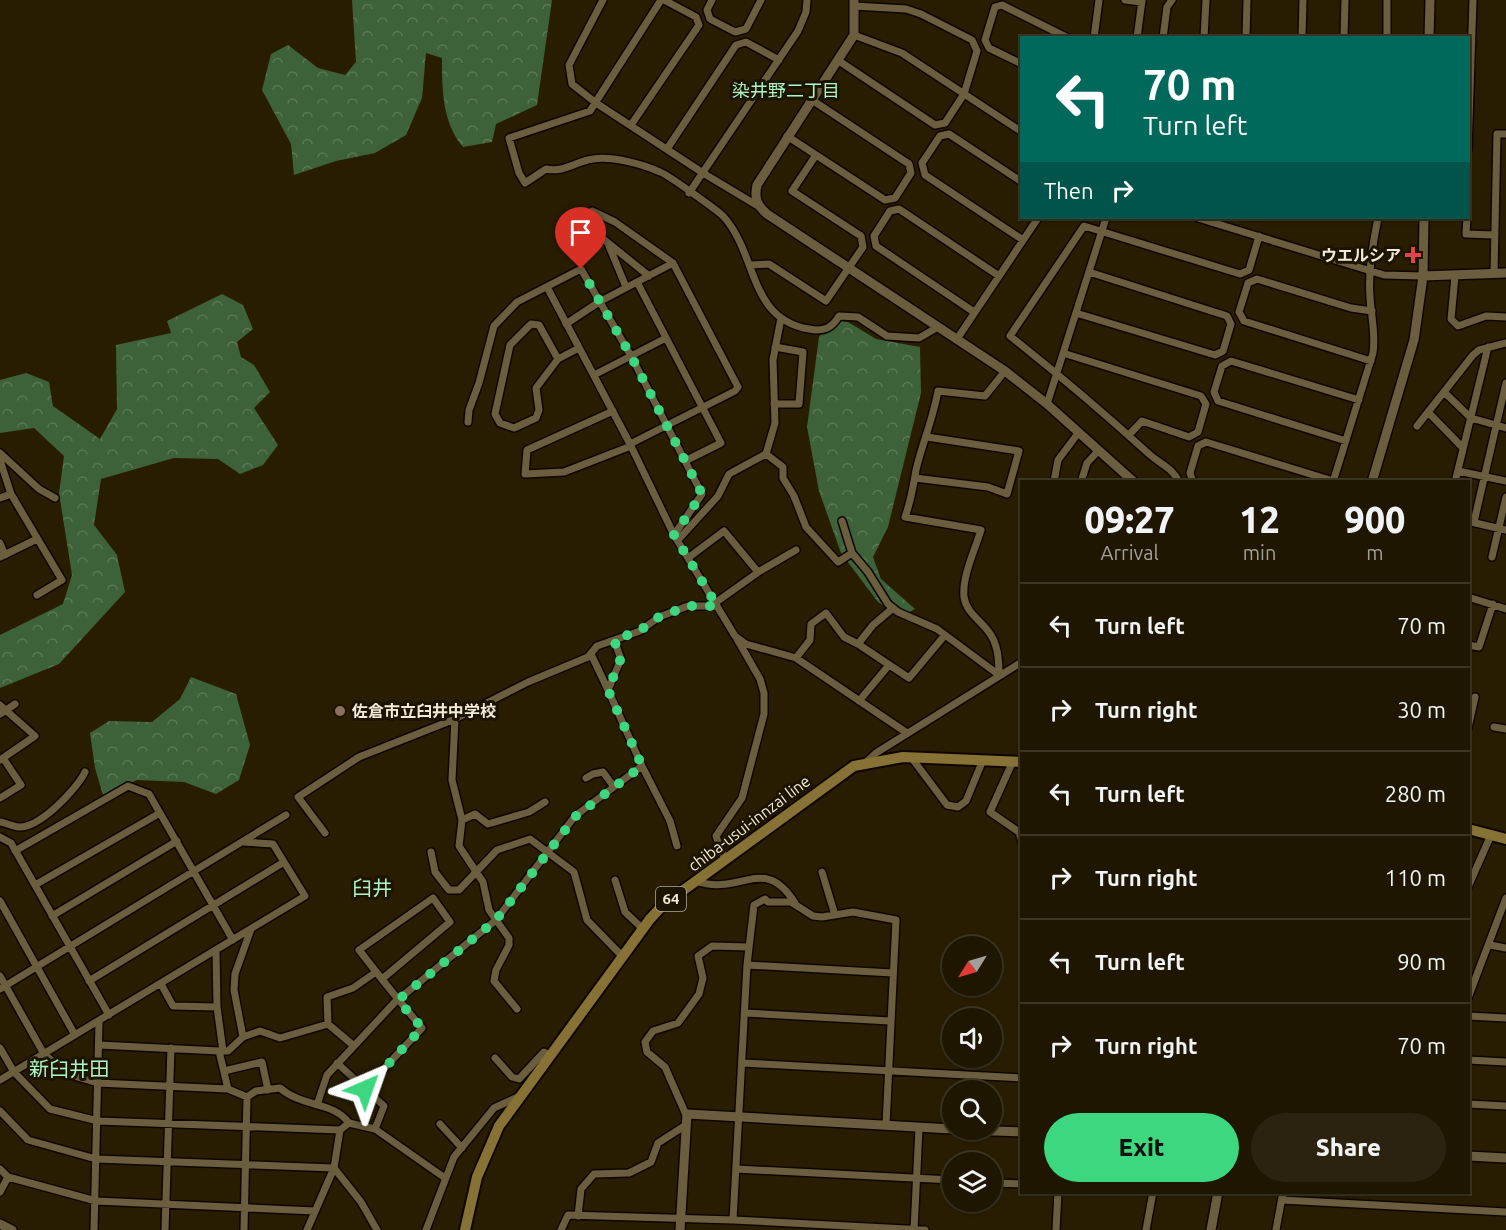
<!DOCTYPE html>
<meta charset="utf-8">
<style>
:root{--surface:#1e1600;--page:#2b230f;--text:#f1f3f6;--muted:#a19f99;--line:#3c3522;--accent:#3cd77e}
body{margin:0;font-family:Ubuntu,"Noto Sans JP",sans-serif;background:var(--page);color:var(--text);height:100vh;display:flex;flex-direction:column;font-size:22px;white-space:nowrap}
*{box-sizing:border-box;margin:0}
p{font-size:20px;color:var(--muted)}
.icon{flex:none;width:33px;height:33px;fill:none;stroke:currentColor;stroke-width:2;stroke-linecap:round;stroke-linejoin:round}
.map{position:relative;flex:1;overflow:hidden}
.sheet{position:absolute;left:1020px;top:480px;width:450px;height:714px;display:flex;flex-direction:column;background:var(--surface);border-radius:0px;box-shadow:0 2px 4px #0004,0 0 0 2px var(--line)}
.sheet>*{flex:none}
.guide{position:absolute;left:1020px;top:36px;width:450px;height:183px;border-radius:0px;box-shadow:0 2px 4px #0004,0 0 0 2px var(--line);background:#00695c;color:#fff;overflow:hidden}
.needle{width:39px;rotate:233deg}
.fabs{position:absolute;left:942px;top:936px;display:grid;gap:12px}
.fabs a{display:grid;place-items:center;width:60px;height:60px;border-radius:50%;background:var(--surface);box-shadow:0 2px 4px #0004,0 0 0 2px var(--line);font-size:30px}
.pin{position:absolute;display:grid;place-items:center;width:51px;height:51px;color:#fff;margin:-62px -26px;border-radius:50% 50% 50% 0;rotate:-45deg;box-shadow:0 0 6px #0007}
.pin .icon{rotate:45deg}
.me{position:absolute;width:66px;margin:-33px;rotate:43deg;stroke-linejoin:round;filter:drop-shadow(0 0 4px #0008)}
.turn{display:flex;align-items:center;gap:21px;height:126px;padding:0 24px;font-size:27px}
.turn .icon{width:78px;height:78px;stroke-width:2.5}
.turn b{display:block;font-size:42px;line-height:51px}
.then{display:flex;align-items:center;height:57px;padding:0 24px;background:#0003;gap:12px;font-size:22px}
.eta{display:flex;justify-content:space-evenly;align-items:center;height:102px;text-align:center}
.eta b{font-size:36px;font-weight:800;line-height:42px}
.button{display:flex;gap:12px;margin-top:auto;padding:12px 24px}
.button a{flex:1;height:69px;border-radius:36px;background:var(--accent);color:#111;font-size:24px;font-weight:800;line-height:69px;text-align:center}
.button a+a{background:var(--page);color:var(--text)}
ul{padding:0;list-style:none}
li{display:flex;align-items:center;gap:18px;height:84px;padding:0 24px;border-top:2px solid var(--line)}
li div{flex:1}
li b{display:block;font-size:22px}
li em{font-style:normal}
.map>svg:first-child{display:block}
.forest{fill:url(#forest-crowns)}
.lines{fill:none;stroke-linecap:round;stroke-linejoin:round}
.minor-casing{stroke:#100600;stroke-width:10}
.tertiary-casing{stroke:#100600;stroke-width:12}
.primary-casing{stroke:#100600;stroke-width:14}
.minor{stroke:#6a5e3f;stroke-width:7}
.tertiary{stroke:#6a5e3f;stroke-width:9}
.primary{stroke:#867234;stroke-width:10}
.route{stroke:#3cd77e;stroke-width:10;stroke-dasharray:0 18}
.health-dot{fill:#e0444e;stroke:#1c1401;stroke-width:2}
.education-dot{fill:#8d6e63;stroke:#1c1401;stroke-width:2}
.labels{text-anchor:middle;stroke-width:6;stroke-linejoin:round;paint-order:stroke}
.shield{fill:#1c1401;stroke:#b1aa98;stroke-width:1.5}
.shield-label{font-size:15px;font-weight:bold;fill:#f1ead8}
.poi-label{font-size:16px;font-weight:bold;fill:#f1ead8;stroke:#1c1401;text-anchor:end}
.street-label{font-size:16px;fill:#f1ead8;stroke:#1c1401}
.neighbourhood-label{font-size:18px;fill:#adf5c2;stroke:#1c1401}
.quarter-label{font-size:20px;fill:#adf5c2;stroke:#1c1401}
</style>
<div class="map">
<svg width="1506" height="1230" viewBox="0 0 1506 1230">
<defs>
<pattern id="forest-crowns" width="20" height="18" patternUnits="userSpaceOnUse" patternTransform="scale(1.5)"><rect width="20" height="18" fill="#3d6138"/><path d="M2 6a3 3 0 1 1 6 0M12 15a3 3 0 1 1 6 0" fill="none" stroke="#5a7854"/></pattern>
</defs>
<rect width="100%" height="100%" fill="#281d00"/>
<path class="forest" d="M352,0H552L537,105L496,124L492,142L463,147C442,122 442,89 442,58L426,53L422,98L406,135L375,153L336,161L294,175L291,144L262,90L271,54L288,45L318,68L345,75L356,62Z
M222,294L243,305L253,329L237,342L241,357L254,365L270,392L254,408L278,445L263,465L240,474L218,459L174,458L101,479L94,525L117,555L125,592L59,664L0,688V635L63,604L72,575L59,493L64,456L34,428L0,433V380L26,373L49,382L53,406L100,439L117,409L116,345L171,333L167,321Z
M834,320L848,322L876,339L920,347L921,393L888,527L873,557L881,579L915,609L901,617L878,602L841,553L819,491L807,427L819,337Z
M191,677L236,694L250,745L239,780L216,794L184,782L137,780L103,795L95,768L90,733L109,721L152,722L180,699Z"/>
<g class="lines">
<g class="minor-casing">
<path id="minor" d="M603,0L569,65L572,84L596,103L703,173L758,206
M661,0L590,111L509,138L519,173L525,183L546,169C564,173 576,161 593,159C613,156 642,164 660,172C667,174 718,211 723,216C758,254 748,319 809,329C824,332 832,328 839,316L858,317L887,336L919,338L938,327
M712,0L707,10L710,19L735,32L746,29L761,0
M1125,0L1142,2
M854,35L902,53L1022,132
M1094,38L1099,0
M1137,38L1142,0
M1163,38L1167,7L1172,0
M1204,38L1206,0
M1246,38L1247,0
M1302,38L1303,0
M1344,38L1345,0
M1387,38V0
M839,61L935,125L945,123L964,94L977,51L972,40L921,14L906,9L854,6
M1022,64L989,48L985,40L995,7L1002,5L1068,38
M631,125L699,25L696,17L664,0
M787,136L885,200L895,198L911,173L909,164L812,100
M667,149L736,45L746,42L779,60
M1468,150L1473,0
M1022,182L949,134L940,136L922,163L925,175L1023,240
M689,193L798,31L806,12L807,0
M1198,218L1384,275L1423,276
M1467,218L1466,234L1494,235
M609,246L626,287
M751,265L769,264L826,301L863,247L861,236L792,191L816,155
M1494,274L1497,134H1506
M1455,276L1451,319L1458,326L1486,316L1506,317
M637,282L721,443L685,461
M547,287L630,444L674,535L735,636L746,644L796,658L907,733
M974,312L876,246L874,236L890,211L899,209L999,276
M1076,313L1215,355L1223,351L1231,324L1227,316L1089,272
M566,324L599,302L673,263
M957,339L1038,218
M1063,353L1201,396L1206,404L1198,432L1189,437L1142,421L1129,435
M558,359L539,325L531,324L510,345L495,414L500,423L514,428L536,418L539,410L536,388L558,359L579,348
M1371,361L1244,321L1239,312L1248,283L1257,279L1351,308L1372,311
M594,375L666,338
M1444,392L1471,418L1506,428
M774,404H799L803,352L775,347
M1047,404L1106,218
M613,411L527,450L525,474L564,472L631,446
M1428,412L1463,448
M468,422L469,410L479,383L494,326L517,302L581,269L631,356L702,494L674,535
M1417,426L1473,355L1479,350L1506,343
M1346,441L1218,401L1214,392L1222,366L1231,361L1359,400
M630,444L735,391L738,387L673,263L615,222L592,211L584,225L587,232L602,238L649,276
M0,453L39,489L55,498
M766,454L783,467V478L794,496L806,527L838,562L852,553
M0,460L11,494L62,580L37,595
M1458,471L1506,481
M915,478L988,487L1007,494L1019,451L927,437
M1054,482L1058,460L1079,432
M1081,482L1087,463L1099,450
M1179,482C1173,468 1160,464 1149,454C1104,413 1058,374 1010,336L1084,226L1240,274L1249,270L1259,236
M1193,482L1190,473L1198,446L1206,442L1333,481
M1333,482L1373,353C1376,334 1371,316 1370,297C1368,270 1373,243 1378,218
M1455,482L1488,347
M0,498L11,494
M842,521L852,553L868,572L888,604L898,612L937,629L999,675
M1471,522L1506,530
M1474,522L1506,383
M678,540L718,496L729,474L766,454L775,423L773,360L781,318
M0,543L5,555
M0,557L37,539
M1492,557L1506,497
M688,558L724,531L758,572
M1468,597L1506,609
M715,603L760,571L796,550
M893,608L873,625L858,644L909,678L945,635
M614,640L621,659L608,690L642,766L670,821L677,846
M1468,645L1479,647L1493,604
M591,654L608,690
M796,658L810,640L811,624L826,613L844,637L858,644
M999,675C999,660 998,643 988,631C980,620 966,612 964,597C962,576 975,550 981,530L905,517C911,501 913,487 916,470C922,444 933,419 938,391L985,396L1005,371
M859,701L889,665
M0,705L35,736L0,760
M0,714L15,704
M455,719L452,780L462,820L459,846L483,882L489,910L509,938V945L496,970L494,981L517,1009
M1494,727L1506,729
M1468,728L1475,697
M911,757L947,805L958,807L966,801L983,760
M1013,761L990,812L1019,832L1022,842
M865,763L876,753L1022,662
M586,778L593,774L603,772L614,787
M0,798L21,785L3,758
M462,820L475,814L488,824L529,812L545,802
M0,822C6,823 12,826 18,827C39,829 77,789 85,772
M325,833L298,797L359,757L455,719L528,682L588,657L597,646L640,631L659,617L688,606H717
M0,837L11,843L109,1015
M15,851L128,786L149,794L233,940
M431,852L435,872L449,890H459L497,850L530,839L574,872L587,920L622,956
M725,860L716,836L742,798L764,714V693L760,679L737,639
M822,872L835,915
M615,880L625,912L643,929
M696,881C741,897 764,853 795,903
M35,885L160,813
M1468,887L1491,835
M0,901L75,1035
M52,916L177,841
M1490,945L1506,948
M216,950L217,1007L223,1051
M747,965L893,973
M0,976L44,1054L67,1074L98,1083L228,1089
M89,981L284,862
M161,984L173,1006L217,1007
M0,989L286,815
M1468,998L1506,898
M745,1013L890,1021
M1468,1016L1506,1018
M328,1024L327,997L353,988L376,972
M243,1037L234,990L235,974L251,929
M99,1045L219,1051L228,1089L247,1097L256,1091L280,1088C303,1108 333,1101 349,1123L340,1130L334,1168L307,1230
M0,1048L14,1072L50,1109L98,1121L340,1130
M219,1051H228L243,1037L260,1031L280,1038L328,1024L354,1046
M495,1058L512,1077L519,1079L544,1052L551,1056
M1468,1060L1506,1062
M337,1063L384,1106L375,1129
M743,1063L1022,1078
M224,1071L262,1062L268,1090
M0,1080L305,896L273,844L243,842
M365,1089L422,1028C400,1002 379,976 359,950L433,898L450,922L382,979
M1468,1104L1506,1106
M317,1105L327,1075L395,1002L496,920L575,816L642,766
M0,1111L28,1140L96,1159L334,1168L361,1202L377,1230
M687,1117L665,1067L647,1052L645,1042L653,1031L678,1023L699,994L703,978L698,956L712,946L749,947
M349,1123L375,1129L445,1178
M440,1124L462,1148
M0,1169L8,1177L96,1201L315,1211
M736,1169L952,1180
M992,1183L1022,1184
M0,1192L8,1177
M1282,1200L1506,1212
M578,1216L581,1189L594,1174L629,1173L651,1162L658,1143L686,1125
M733,1220L747,965L754,905L765,899L768,902H791L813,916L822,917L853,912L896,920L886,1125
M94,1230L99,1022
M165,1230L171,1048
M244,1230L247,1097
M426,1230L454,1157L494,1108L518,1097
M561,1230L568,1215L733,1220L925,1230
M914,1230L919,1128
M1056,1230L1058,1192
M1146,1230L1153,1192
M1276,1230L1283,1192"/>
</g>
<g class="tertiary-casing">
<path id="tertiary" d="M854,0V35L757,185C754,199 757,205 767,214L1005,371L1047,404L1134,482
M1429,38L1430,0
M1423,276L1506,273
M1372,482L1414,340L1423,276L1424,218
M961,1130L1022,1132
M1468,1156L1506,1158
M0,1224L12,1230
M680,1230L687,1114L952,1129
M1211,1230L1218,1192"/>
</g>
<g class="primary-casing">
<path id="primary" d="M1468,829L1506,839
M465,1230L477,1177L499,1126L650,919L663,905L854,766L903,757L1022,762"/>
</g>
<use href="#minor" class="minor"/>
<use href="#tertiary" class="tertiary"/>
<use href="#primary" class="primary"/>
</g>
<g class="lines">
<path class="route" d="M365,1089L422,1028L398,1000L496,920L576,816L642,766L608,690L621,658L614,640L639,631L659,617L688,606H717L674,535L702,494L631,356L581,269"/>
</g>
<path class="health-dot" d="M1410 246h6v6h6v6h-6v6h-6v-6h-6v-6h6z"/>
<circle class="education-dot" cx="340" cy="711" r="6"/>
<g class="labels">
<rect class="shield" x="656" y="887" width="30" height="24" rx="4.5"/>
<g class="shield-label">
<text x="671" y="904">64</text>
</g>
<g class="poi-label">
<text x="1401" y="261">ウエルシア</text>
<text x="352" y="717" text-anchor="start">佐倉市立臼井中学校</text>
</g>
<g class="street-label">
<text transform="translate(749 823) rotate(-37)" y="6">chiba-usui-innzai line</text>
</g>
<g class="neighbourhood-label">
<text x="786" y="97">染井野二丁目</text>
</g>
<g class="quarter-label">
<text x="372" y="895">臼井</text>
<text x="69" y="1076">新臼井田</text>
</g>
</g>
</svg>
<div class="fabs">
<a><svg class="needle" viewBox="-14 -14 28 28"><path d="M0-13l5 13h-10z" fill="#e53935"/><path d="M0 13l5-13h-10z" fill="#a19f99"/></svg></a>
<a><svg class="icon" aria-label="sound" viewBox="0 0 24 24"><path d="M4 9h4l5-4v14l-5-4H4zM17 9q2 3 0 6"/></svg></a>
<a><svg class="icon" aria-label="search" viewBox="0 0 24 24"><circle cx="10" cy="10" r="6"/><path d="M15 15l6 6"/></svg></a>
<a><svg class="icon" aria-label="layers" viewBox="0 0 24 24"><path d="M12 4l9 5-9 5-9-5zM3 14l9 5 9-5"/></svg></a>
</div>
<div class="pin" style="left:581px;top:269px;background:#d93025"><svg class="icon" aria-label="arrive" viewBox="0 0 24 24"><path d="M6 21V4h12l-3 4 3 4H6"/></svg></div>
<svg class="me" style="left:365px;top:1089px" viewBox="-20 -20 40 40"><path d="M0-17L14 15 0 8-14 15z" fill="#3cd77e" stroke="#fff" stroke-width="4"/></svg>
<div class="guide">
<div class="turn"><svg class="icon" aria-label="left" viewBox="0 0 24 24"><path d="M17 20v-9H6M10 6l-5 5 5 5"/></svg><div><b>70 m</b>Turn left</div></div>
<div class="then">Then<svg class="icon" aria-label="right" viewBox="0 0 24 24"><path d="M7 20v-9h11M14 6l5 5-5 5"/></svg></div>
</div>
<section class="sheet">
<div class="eta">
<div><b>09:27</b><p>Arrival</p></div>
<div><b>12</b><p>min</p></div>
<div><b>900</b><p>m</p></div>
</div>
<ul>
<li><svg class="icon" aria-label="left" viewBox="0 0 24 24"><path d="M17 20v-9H6M10 6l-5 5 5 5"/></svg><div><b>Turn left</b></div><em>70 m</em></li>
<li><svg class="icon" aria-label="right" viewBox="0 0 24 24"><path d="M7 20v-9h11M14 6l5 5-5 5"/></svg><div><b>Turn right</b></div><em>30 m</em></li>
<li><svg class="icon" aria-label="left" viewBox="0 0 24 24"><path d="M17 20v-9H6M10 6l-5 5 5 5"/></svg><div><b>Turn left</b></div><em>280 m</em></li>
<li><svg class="icon" aria-label="right" viewBox="0 0 24 24"><path d="M7 20v-9h11M14 6l5 5-5 5"/></svg><div><b>Turn right</b></div><em>110 m</em></li>
<li><svg class="icon" aria-label="left" viewBox="0 0 24 24"><path d="M17 20v-9H6M10 6l-5 5 5 5"/></svg><div><b>Turn left</b></div><em>90 m</em></li>
<li><svg class="icon" aria-label="right" viewBox="0 0 24 24"><path d="M7 20v-9h11M14 6l5 5-5 5"/></svg><div><b>Turn right</b></div><em>70 m</em></li>
</ul>
<div class="button"><a>Exit</a><a>Share</a></div>
</section>
</div>
